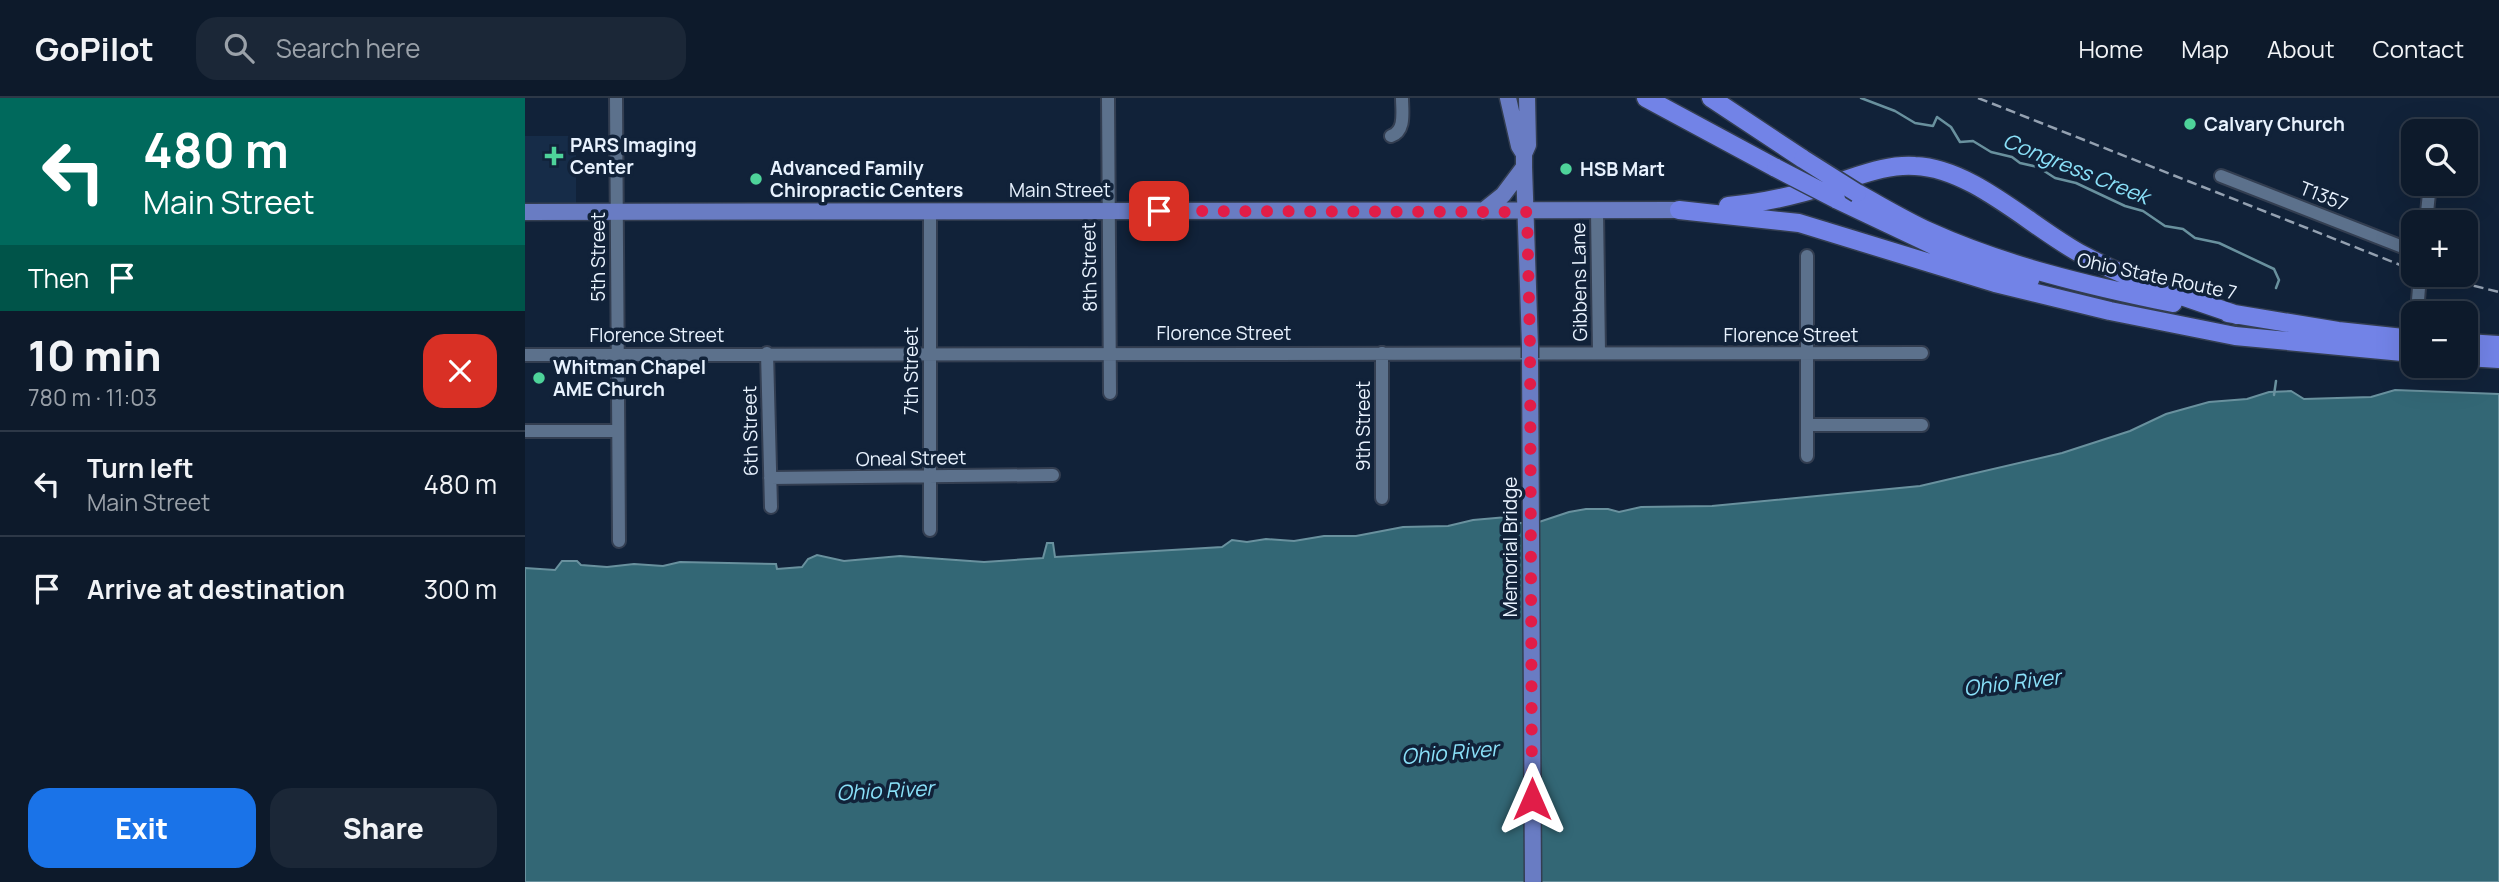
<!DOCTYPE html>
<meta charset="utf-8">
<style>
:root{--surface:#0d1a2b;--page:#1b2737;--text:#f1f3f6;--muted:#9aa1a9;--line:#2d3847;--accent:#1a73e8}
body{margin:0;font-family:Manrope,sans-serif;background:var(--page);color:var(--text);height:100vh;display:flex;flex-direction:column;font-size:26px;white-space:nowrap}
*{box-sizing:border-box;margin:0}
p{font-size:23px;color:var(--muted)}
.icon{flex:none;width:38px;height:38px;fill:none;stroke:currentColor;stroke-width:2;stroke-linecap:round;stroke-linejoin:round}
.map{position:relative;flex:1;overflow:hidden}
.side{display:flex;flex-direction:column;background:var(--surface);width:525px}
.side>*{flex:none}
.guide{background:#00695c;color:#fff;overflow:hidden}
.controls{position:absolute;left:1876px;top:21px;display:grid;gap:14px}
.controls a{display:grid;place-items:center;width:77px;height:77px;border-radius:14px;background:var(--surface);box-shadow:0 7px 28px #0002,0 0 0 2px var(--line);font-size:35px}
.pin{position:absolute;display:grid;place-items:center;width:60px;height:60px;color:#fff;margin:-30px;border-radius:14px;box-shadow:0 4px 10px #0006}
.me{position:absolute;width:77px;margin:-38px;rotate:0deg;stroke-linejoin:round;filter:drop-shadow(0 0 5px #0008)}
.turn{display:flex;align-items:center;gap:24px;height:147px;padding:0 28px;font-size:32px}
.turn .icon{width:91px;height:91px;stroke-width:2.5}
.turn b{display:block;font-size:49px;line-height:60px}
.then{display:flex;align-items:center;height:66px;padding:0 28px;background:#0003;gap:14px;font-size:26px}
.round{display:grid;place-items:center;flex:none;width:74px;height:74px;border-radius:21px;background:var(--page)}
.headline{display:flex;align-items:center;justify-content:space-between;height:119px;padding:0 28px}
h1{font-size:42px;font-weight:800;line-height:52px}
.action{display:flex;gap:14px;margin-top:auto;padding:14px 28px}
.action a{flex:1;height:80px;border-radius:21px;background:var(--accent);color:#fff;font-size:28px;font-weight:800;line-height:80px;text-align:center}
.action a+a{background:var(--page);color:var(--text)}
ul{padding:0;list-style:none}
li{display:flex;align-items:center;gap:21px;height:105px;padding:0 28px;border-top:2px solid var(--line)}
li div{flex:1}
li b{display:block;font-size:26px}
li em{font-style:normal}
header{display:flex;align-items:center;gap:42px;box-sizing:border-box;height:98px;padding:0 35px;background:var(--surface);border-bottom:2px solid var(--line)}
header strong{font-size:33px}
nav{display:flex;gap:38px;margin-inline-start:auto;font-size:24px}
.search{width:490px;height:63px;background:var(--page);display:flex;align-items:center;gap:18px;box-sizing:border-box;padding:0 24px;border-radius:21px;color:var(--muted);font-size:26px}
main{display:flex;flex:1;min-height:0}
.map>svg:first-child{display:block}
.built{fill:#162c48}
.water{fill:#336775;stroke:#69919e;stroke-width:2}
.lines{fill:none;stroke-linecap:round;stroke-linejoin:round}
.stream{stroke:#69919e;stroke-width:2.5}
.minor-casing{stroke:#333e51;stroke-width:16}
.major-casing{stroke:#333e51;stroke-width:19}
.highway-casing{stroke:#333e51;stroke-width:21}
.minor{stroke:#5c718c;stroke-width:12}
.major{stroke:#697cc3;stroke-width:16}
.highway{stroke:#7283e7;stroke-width:18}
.rail{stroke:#94a1b1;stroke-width:2.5;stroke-dasharray:10 5;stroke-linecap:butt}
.major-bridge-casing{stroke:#333e51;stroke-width:19;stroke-linecap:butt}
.highway-bridge-casing{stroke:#333e51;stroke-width:21;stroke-linecap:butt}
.major-bridge{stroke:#697cc3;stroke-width:16}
.highway-bridge{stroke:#7283e7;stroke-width:18}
.route{stroke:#e11d48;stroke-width:12;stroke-dasharray:0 21.6}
.poi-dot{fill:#4ed39a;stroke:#112239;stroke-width:2.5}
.labels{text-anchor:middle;stroke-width:7;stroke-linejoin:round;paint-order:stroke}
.poi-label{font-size:19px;font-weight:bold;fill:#e8f2fe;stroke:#112239;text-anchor:start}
.street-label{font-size:19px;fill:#e8f2fe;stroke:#112239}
.water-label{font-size:21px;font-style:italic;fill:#8ae1f9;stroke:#112239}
</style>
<header>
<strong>GoPilot</strong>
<div class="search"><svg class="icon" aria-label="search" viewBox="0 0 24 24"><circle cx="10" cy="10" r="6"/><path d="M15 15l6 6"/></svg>Search here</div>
<nav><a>Home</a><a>Map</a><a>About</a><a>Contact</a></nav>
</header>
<main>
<section class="side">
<div class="guide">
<div class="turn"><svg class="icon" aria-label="left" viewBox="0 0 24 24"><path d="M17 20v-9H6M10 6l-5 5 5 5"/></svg><div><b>480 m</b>Main Street</div></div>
<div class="then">Then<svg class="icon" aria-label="arrive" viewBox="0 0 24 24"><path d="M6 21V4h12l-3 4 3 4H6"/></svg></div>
</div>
<div class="headline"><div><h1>10 min</h1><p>780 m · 11:03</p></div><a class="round" style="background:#d93025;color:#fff"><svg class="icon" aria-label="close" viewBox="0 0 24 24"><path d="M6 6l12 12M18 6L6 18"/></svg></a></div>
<ul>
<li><svg class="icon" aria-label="left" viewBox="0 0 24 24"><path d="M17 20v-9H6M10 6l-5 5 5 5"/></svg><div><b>Turn left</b><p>Main Street</p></div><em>480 m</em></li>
<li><svg class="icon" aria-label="arrive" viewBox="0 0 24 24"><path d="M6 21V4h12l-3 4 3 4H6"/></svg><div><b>Arrive at destination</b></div><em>300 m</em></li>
</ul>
<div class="action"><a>Exit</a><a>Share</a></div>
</section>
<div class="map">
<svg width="1974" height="784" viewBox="0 0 1974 784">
<rect width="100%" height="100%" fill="#112239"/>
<path class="built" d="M0,38H51V114H0Z"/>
<path class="water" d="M1870,292L1974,296V784H0V470L30,472L37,463H52L56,467L82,469L109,466L138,468L155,464L251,466L252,471L277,469L283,461L292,457L319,463L375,458L459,464L518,460L522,445H528L530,459L697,449L707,442L722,444L741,441L769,443L799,438H831L878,429L923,428L948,422L982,419L995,425L1014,424L1044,414L1061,411H1083L1094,414L1116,409L1187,408L1395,388L1537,355L1605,333L1641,316L1684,304L1722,301L1744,294L1766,293L1779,301L1846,299Z"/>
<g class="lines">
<path class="stream" d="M1336,0L1370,13L1390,25L1408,28L1412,19L1426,29L1435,44L1448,43L1466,54L1487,59L1495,65L1513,69L1530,80L1551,85L1600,108L1618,113L1640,128L1658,131L1670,140L1694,145L1749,171L1754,182L1751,190
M1749,297L1751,283"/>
<g class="minor-casing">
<path id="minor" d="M91,0L94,443
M583,0L585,295
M866,38C881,33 877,13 877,0
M1696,78L1888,153
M1072,113L1074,255
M1901,124L1905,86
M1892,215L1895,177
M242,255L246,409
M0,257L1397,255
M1282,327H1397
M0,333H93
M1282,358V158
M245,380L528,377
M857,400V255
M405,432V115"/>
</g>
<g class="major-casing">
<path id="major" d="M983,0L994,48L999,56
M1002,0L1003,47L999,56V69L1005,248
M958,113L978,97L999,69
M0,114L1154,112
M1005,260L1008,784"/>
</g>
<g class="highway-casing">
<path id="highway" d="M1121,0L1251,70
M1186,0L1278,61
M1332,95C1356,108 1379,122 1403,133C1480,168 1565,188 1648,205
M1311,101L1431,158L1505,182
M1203,108C1238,105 1273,97 1307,86C1334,78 1361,66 1390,68C1448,70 1507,130 1558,157C1607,183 1660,199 1712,217
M1154,112L1274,125L1470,185L1585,213L1710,238L1888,255
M1703,215L1813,233L1888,241
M1941,245L1974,247
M1941,259L1974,261"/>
</g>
<use href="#minor" class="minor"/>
<use href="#major" class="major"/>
<use href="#highway" class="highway"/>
<path class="rail" d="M1453,0L1888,172
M1905,177L1974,194"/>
<g class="major-bridge-casing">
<path id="major-bridge" d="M1005,248V260"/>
</g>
<g class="highway-bridge-casing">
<path id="highway-bridge" d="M1278,61L1332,95
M1251,70L1311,101"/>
</g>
<use href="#major-bridge" class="major-bridge"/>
<use href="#highway-bridge" class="highway-bridge"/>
</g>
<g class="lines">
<path class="route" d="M634,113L1002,114L1005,248L1007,701"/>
</g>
<g class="poi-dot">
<circle cx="1665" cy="26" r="7"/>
<path d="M25.5 47.5h7v7h7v7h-7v7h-7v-7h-7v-7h7z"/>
<circle cx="1041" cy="71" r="7"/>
<circle cx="231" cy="81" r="7"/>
<circle cx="14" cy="280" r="7"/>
</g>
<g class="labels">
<g class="poi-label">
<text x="1679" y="33">Calvary Church</text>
<text x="45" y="54">PARS Imaging<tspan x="45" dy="22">Center</tspan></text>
<text x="245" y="77">Advanced Family<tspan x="245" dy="22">Chiropractic Centers</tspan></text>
<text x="1055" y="78">HSB Mart</text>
<text x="28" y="276">Whitman Chapel<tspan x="28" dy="22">AME Church</tspan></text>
</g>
<g class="street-label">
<text x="535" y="99">Main Street</text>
<text transform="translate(1799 98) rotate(21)" y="7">T1357</text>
<text transform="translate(73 159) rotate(-90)" y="7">5th Street</text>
<text transform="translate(564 169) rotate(-91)" y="7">8th Street</text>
<text transform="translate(1632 178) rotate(12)" y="7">Ohio State Route 7</text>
<text transform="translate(1054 184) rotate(-91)" y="7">Gibbens Lane</text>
<text x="699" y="242">Florence Street</text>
<text x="132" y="244">Florence Street</text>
<text x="1266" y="244">Florence Street</text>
<text transform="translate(386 273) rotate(-90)" y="7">7th Street</text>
<text transform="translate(838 328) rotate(-90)" y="7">9th Street</text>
<text transform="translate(225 333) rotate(-91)" y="7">6th Street</text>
<text transform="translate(386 360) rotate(-1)" y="7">Oneal Street</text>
<text transform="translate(985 449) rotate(-90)" y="7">Memorial Bridge</text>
</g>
<g class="water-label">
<text transform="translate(1551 71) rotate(22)" y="7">Congress Creek</text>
<text transform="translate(1487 585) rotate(-7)" y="7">Ohio River</text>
<text transform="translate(925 655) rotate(-5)" y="7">Ohio River</text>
<text transform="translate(360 693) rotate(-3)" y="7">Ohio River</text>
</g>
</g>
</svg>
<div class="controls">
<a><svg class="icon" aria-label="search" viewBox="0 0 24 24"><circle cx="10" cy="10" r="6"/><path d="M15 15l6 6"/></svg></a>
<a>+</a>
<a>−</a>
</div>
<div class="pin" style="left:634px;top:113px;background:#d93025"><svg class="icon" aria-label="arrive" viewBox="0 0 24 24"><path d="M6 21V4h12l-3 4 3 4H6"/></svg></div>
<svg class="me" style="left:1007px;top:701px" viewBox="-20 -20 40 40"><path d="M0-17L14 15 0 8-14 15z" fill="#e11d48" stroke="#fff" stroke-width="4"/></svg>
</div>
</main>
